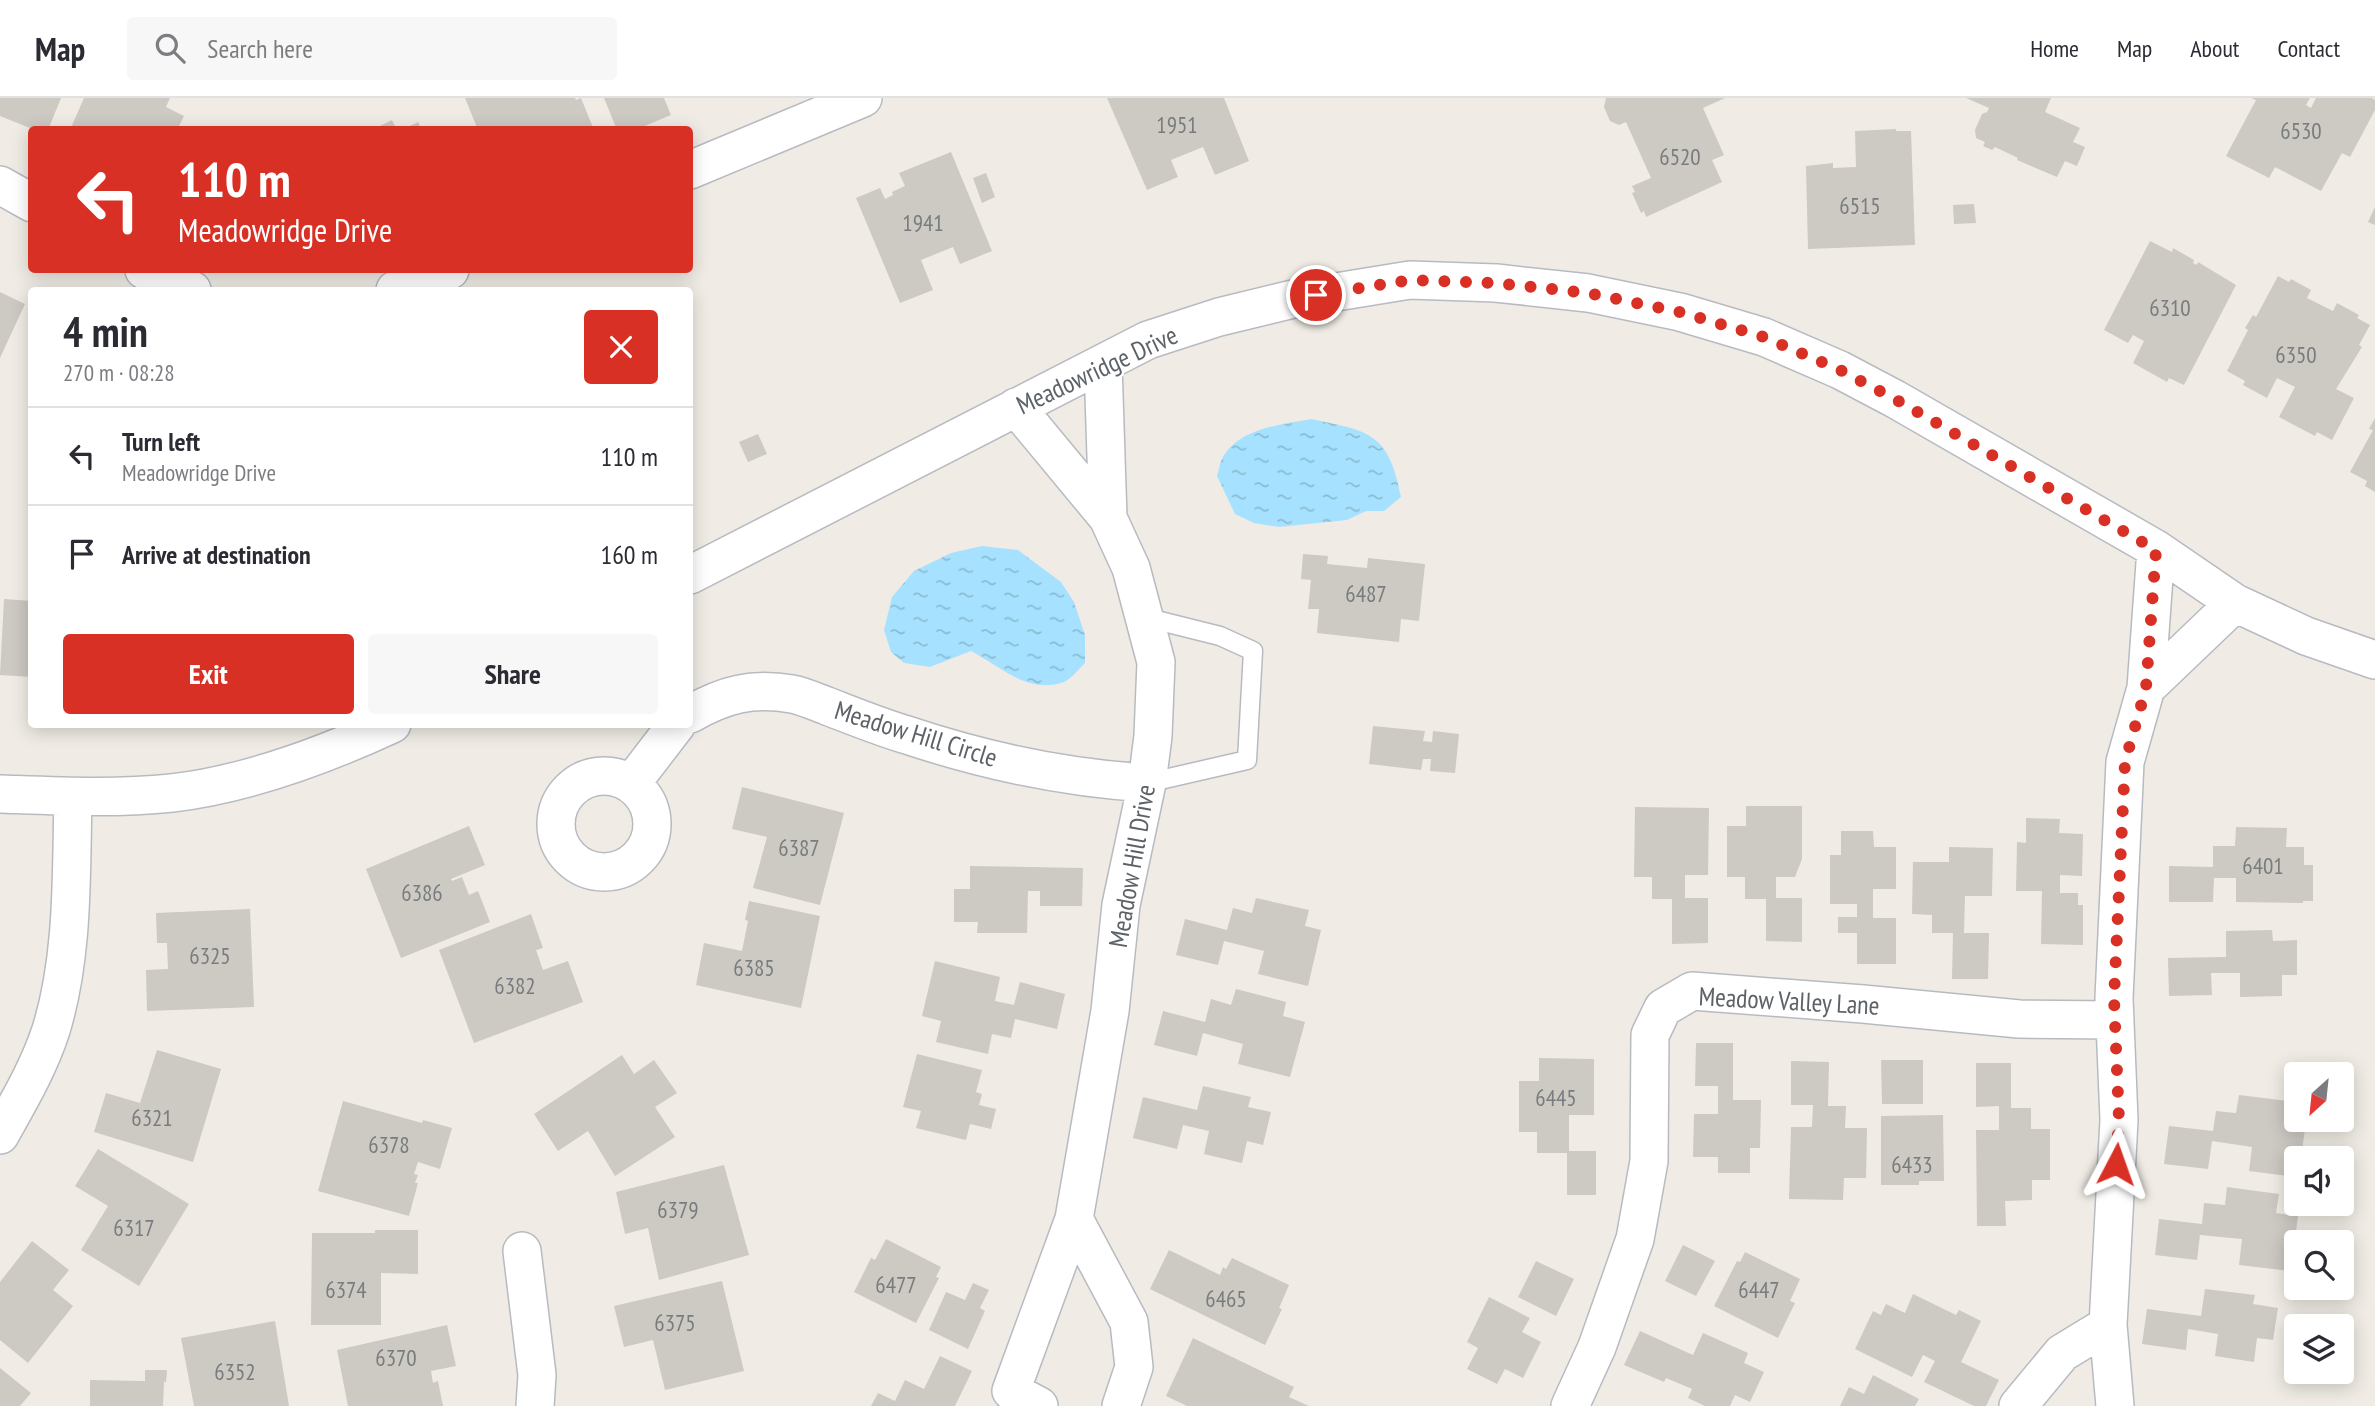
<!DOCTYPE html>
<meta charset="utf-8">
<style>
:root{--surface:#fff;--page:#f7f7f7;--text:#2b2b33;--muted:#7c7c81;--line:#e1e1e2;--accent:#d93025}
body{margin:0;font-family:"PT Sans Narrow",sans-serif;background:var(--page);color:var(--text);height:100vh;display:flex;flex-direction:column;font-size:26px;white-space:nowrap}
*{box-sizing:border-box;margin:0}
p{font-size:23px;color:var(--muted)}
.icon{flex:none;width:38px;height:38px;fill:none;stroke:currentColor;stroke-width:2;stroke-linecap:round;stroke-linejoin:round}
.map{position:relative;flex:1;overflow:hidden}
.drawer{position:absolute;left:28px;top:189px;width:665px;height:441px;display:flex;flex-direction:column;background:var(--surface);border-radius:7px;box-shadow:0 4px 18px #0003}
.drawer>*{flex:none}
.top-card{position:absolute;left:28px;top:28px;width:665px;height:147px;border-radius:7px;box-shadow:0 4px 18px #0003;background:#d93025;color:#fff;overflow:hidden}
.needle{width:46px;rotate:207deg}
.controls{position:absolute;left:2284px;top:964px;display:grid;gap:14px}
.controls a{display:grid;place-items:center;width:70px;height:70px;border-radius:7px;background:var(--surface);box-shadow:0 4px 18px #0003;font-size:35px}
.pin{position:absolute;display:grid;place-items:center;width:60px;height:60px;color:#fff;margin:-30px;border:4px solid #fff;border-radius:50%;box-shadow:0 2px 7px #0007}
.me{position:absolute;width:77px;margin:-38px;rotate:4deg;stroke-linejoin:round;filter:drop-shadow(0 0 5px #0008)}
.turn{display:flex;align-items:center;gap:24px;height:147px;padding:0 35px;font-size:32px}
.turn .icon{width:91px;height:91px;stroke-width:2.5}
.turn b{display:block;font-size:49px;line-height:60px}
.round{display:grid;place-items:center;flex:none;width:74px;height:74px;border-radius:7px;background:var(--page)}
.summary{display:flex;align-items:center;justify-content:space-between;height:119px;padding:0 35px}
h1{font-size:42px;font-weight:700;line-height:52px}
.action{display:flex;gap:14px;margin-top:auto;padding:14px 35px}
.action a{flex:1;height:80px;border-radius:7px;background:var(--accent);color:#fff;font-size:28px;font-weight:700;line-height:80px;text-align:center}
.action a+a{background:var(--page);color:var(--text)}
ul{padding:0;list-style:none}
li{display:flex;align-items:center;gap:21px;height:98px;padding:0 35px;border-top:2px solid var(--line)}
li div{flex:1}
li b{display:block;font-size:26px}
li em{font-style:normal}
header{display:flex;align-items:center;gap:42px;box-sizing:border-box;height:98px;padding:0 35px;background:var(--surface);border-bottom:2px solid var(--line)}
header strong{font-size:33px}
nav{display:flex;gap:38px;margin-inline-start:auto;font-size:24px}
.search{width:490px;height:63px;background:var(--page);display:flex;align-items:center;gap:18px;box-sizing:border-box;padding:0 24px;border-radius:7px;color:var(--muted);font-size:26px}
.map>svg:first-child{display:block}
.water{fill:url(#water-ripples)}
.building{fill:#cdc9c3}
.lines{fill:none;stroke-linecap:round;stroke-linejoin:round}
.service-casing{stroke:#b7bbc0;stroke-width:21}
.minor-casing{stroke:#b7bbc0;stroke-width:40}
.service{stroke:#fff;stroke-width:18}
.minor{stroke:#fff;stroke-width:37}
.route{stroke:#d93025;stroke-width:12;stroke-dasharray:0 21.6}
.labels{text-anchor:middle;stroke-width:5;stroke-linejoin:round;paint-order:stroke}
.number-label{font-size:23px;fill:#787c7e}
.street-label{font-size:26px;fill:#5c6267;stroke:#fff}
</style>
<header>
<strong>Map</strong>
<div class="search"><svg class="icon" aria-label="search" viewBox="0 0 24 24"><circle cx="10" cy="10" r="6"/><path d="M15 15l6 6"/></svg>Search here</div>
<nav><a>Home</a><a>Map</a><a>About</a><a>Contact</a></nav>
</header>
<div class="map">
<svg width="2375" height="1308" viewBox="0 0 2375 1308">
<defs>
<pattern id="water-ripples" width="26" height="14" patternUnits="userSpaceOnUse" patternTransform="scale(1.75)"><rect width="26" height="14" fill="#a6e2ff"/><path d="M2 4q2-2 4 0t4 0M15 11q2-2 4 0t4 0" fill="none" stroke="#8abbd2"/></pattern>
</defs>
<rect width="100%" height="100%" fill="#f0ece5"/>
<path class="water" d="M1311,321C1370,333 1389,335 1401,399L1384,413H1366L1347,422L1279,429L1254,425L1235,416L1217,378C1219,372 1220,363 1224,357C1242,329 1282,327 1311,321Z
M982,448L1018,452L1061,484L1074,504L1085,537V565C1079,571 1071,581 1064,584C1028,597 1000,568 971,553L930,569L904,565L891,554L884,532L892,499L914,473L951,455Z"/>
<path class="building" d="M0,0H61L48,32H35L0,18Z
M84,0H170L166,9L184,18L177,32H70Z
M465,0H575L576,2L581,0L594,32H478Z
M604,0H664L671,17L635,32H617Z
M1107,0H1224L1249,63L1215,77L1203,49L1171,62L1178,79L1147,92Z
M1606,0H1725L1703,10L1724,57L1712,62L1722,84L1646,119L1644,113L1641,115L1632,95L1635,94L1632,88L1651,80L1626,24L1619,27L1610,23L1604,9Z
M1966,0H2051L2045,14L2080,30L2073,44L2085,49L2077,68L2065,63L2057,79L2017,62L2018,60L1995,49L1992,52L1983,48L1985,44L1976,40L1975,32L1982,16L1987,14L1989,10Z
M2251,0H2310L2306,7L2311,10L2316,0H2372L2375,2V12L2350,59L2342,55L2321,93L2275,69L2269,80L2226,58L2256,2Z
M392,22L397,32H372Z
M418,24L422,32H402Z
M1896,31V33H1911L1915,147L1808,151L1806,68L1833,65V70L1856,69L1855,33Z
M951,54L992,153L960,166L953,149L921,162L933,192L900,205L856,100L880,90L885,101L893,97L892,94L905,88L899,75Z
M986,75L995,99L982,105L973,80Z
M1974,106L1976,125L1954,126L1953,107Z
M2375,109V127L2368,124Z
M2150,143L2172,154L2173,150L2194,162L2193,165L2197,167L2198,164L2236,187L2184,287L2169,280L2167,284L2133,265L2144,243L2133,237L2128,245L2104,232Z
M2278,178L2289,184L2291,181L2311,192L2307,200L2333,213L2337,205L2359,217L2357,220L2370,227L2359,247L2362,249L2336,291L2354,300L2332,342L2317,334L2315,338L2279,319L2295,289L2277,280L2267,300L2243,287L2245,283L2227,273L2248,232L2245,230L2253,217L2256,219Z
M0,194L25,206L0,260Z
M2375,320V394L2365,388L2367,383L2350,374L2373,332L2369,331Z
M758,336L767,356L748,364L739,344Z
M1303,456L1328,458L1327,466L1367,470L1368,460L1425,466L1419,523L1401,521L1399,544L1317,535L1319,511H1308L1311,482L1301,481Z
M4,501L32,503V579L0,577Z
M1373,628L1425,633L1423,643L1432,644L1433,633L1459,636L1455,675L1430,673L1431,661H1423L1421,672L1369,666Z
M742,689L844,715L820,807L753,790L767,739L732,731Z
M1746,708H1802V761L1795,779H1776V800H1802V844L1766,843V801H1745V779H1727V728H1746Z
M1635,709L1709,710L1708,777H1685V800H1708V845L1672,846V801H1652V779H1634Z
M2026,720L2060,721L2059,735L2083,736L2082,778L2060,777V795H2078V807H2083V847L2041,846L2042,793H2016L2017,744L2026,745Z
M469,728L485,767L451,781L452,783L462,779L469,797L478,793L490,824L401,860L366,771Z
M2236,729L2287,730L2286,749H2304V767H2313V803H2303V805L2236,804V780H2214L2213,804H2169V768L2213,769V748H2235Z
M1841,733H1873L1874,749H1896V791H1873V820H1896V866H1857V835H1838V819H1857V806H1830V757H1841Z
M1949,749L1993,750L1992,798H1965L1964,835H1989L1988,881H1952L1953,835H1932V817L1912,816L1913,764H1949Z
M970,768L1083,770L1082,808H1040V793H1028L1027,835H977L978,824H954V791H970Z
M1256,800L1309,812L1305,828L1321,832L1308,888L1258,876L1264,853L1224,843L1218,867L1176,857L1185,821L1227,832L1233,810L1252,815Z
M749,803L820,818L801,910L696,887L704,845L742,853L748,823L745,822Z
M250,811L254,909L147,913L146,872L168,871L167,845H157L156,815Z
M531,816L543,850L536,852L543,872L568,863L583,904L474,945L439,852Z
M2272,832L2273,843L2297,842V877H2282V898L2240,899V875H2211L2212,897L2169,898L2168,860L2226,859V833Z
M935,863L1000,879L995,903L1014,907L1020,884L1065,896L1057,931L1015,921L1011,940L992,936L988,956L936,944L941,923L922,918Z
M1236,891L1286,904L1283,918L1305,924L1290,979L1238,966L1243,946L1203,935L1197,958L1154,947L1163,913L1205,924L1211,901L1231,907Z
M1696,945H1733V1002H1761L1760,1050H1750V1075H1718V1059H1693L1694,1016H1718V988H1695Z
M157,952L221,971L193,1064L94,1034L106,995L140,1005Z
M917,956L982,972L976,994L982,996L979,1007L996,1011L991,1031L970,1026L966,1042L916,1030L921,1013L903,1009Z
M622,957L634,976L654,962L677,995L655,1009L675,1039L615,1078L588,1033L558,1053L534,1016Z
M1539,960L1594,961V1017H1569V1053H1596V1097H1567V1055H1537V1034H1519V983H1539Z
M1881,962H1923V1006H1882Z
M1791,963L1829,964L1828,1008H1846L1845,1030H1867L1866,1080H1844L1843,1102L1789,1101L1791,1029H1812L1813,1007H1791Z
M1976,965H2011V1010H2031V1031H2050V1082H2032V1102L2005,1103L2006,1128H1977L1976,1032H1999V1008L1976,1009Z
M1203,988L1251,999L1248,1009L1271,1014L1263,1047L1247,1043L1242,1065L1204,1056L1209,1033L1183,1027L1177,1051L1133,1040L1143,999L1197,1012Z
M2239,997L2289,1003L2287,1022L2306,1024L2301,1060H2296V1079L2249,1073L2252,1049L2212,1043L2208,1071L2164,1066L2169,1028L2213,1033L2216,1013L2236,1015Z
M343,1003L422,1025L423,1022L452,1030L440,1071L418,1064L414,1076L418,1077L415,1085H418L409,1118L318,1093Z
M1943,1017L1944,1083H1919V1087H1881V1018Z
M98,1051L189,1106L139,1188L81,1152L108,1108L75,1088Z
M724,1067L749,1157L659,1182L648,1130L625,1136L616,1094Z
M2227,1089L2279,1096L2276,1115L2298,1118L2291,1173L2239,1167L2242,1141L2200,1137L2197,1162L2155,1157L2159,1121L2202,1126L2204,1105L2225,1107Z
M375,1132H418V1176L381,1175V1227H311L312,1135H375Z
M886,1141L941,1169L936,1179L939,1180L916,1225L854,1194L871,1160L875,1162Z
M32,1143L69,1172L53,1192L73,1208L28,1265L0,1242V1184Z
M1683,1147L1715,1163L1696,1198L1665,1183Z
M1169,1152L1220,1177L1223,1169L1226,1171L1232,1160L1289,1187L1279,1210L1282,1211L1265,1247L1150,1191Z
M1745,1154L1800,1181L1790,1203L1795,1205L1778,1240L1714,1208L1737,1163L1740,1164Z
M1536,1163L1574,1181L1556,1218L1518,1199Z
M722,1183L744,1273L665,1292L653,1242L624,1249L614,1208Z
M973,1185L989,1192L980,1210L985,1213L968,1251L929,1232L946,1194L965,1202Z
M2205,1191L2255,1197L2253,1206L2278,1210L2273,1242L2257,1240L2254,1264L2215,1258L2218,1236L2188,1231L2186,1252L2142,1246L2147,1211L2201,1218Z
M1913,1196L1956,1217L1959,1212L1981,1223L1961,1264L1999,1282L1986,1308H1974L1924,1284L1935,1263L1923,1257L1912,1279L1855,1251L1873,1213L1881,1217L1886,1206L1905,1215Z
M1489,1199L1530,1220L1522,1234L1541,1244L1523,1280L1505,1271L1497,1286L1467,1271L1478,1250L1467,1244Z
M275,1223L289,1308H194L181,1240Z
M447,1227L456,1268L431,1273L433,1285L438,1283L443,1308H348L337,1252Z
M1640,1233L1693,1257L1703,1235L1748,1255L1744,1265L1764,1274L1750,1304L1735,1297L1730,1308H1705L1688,1300L1692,1291L1666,1280L1664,1284L1624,1267Z
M1193,1240L1294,1289L1289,1299L1309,1308H1187L1166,1298Z
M940,1258L972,1273L955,1308H871L878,1295L895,1303L905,1282L924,1291Z
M0,1270L31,1295L20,1308H0Z
M145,1272H167L166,1285L164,1283L163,1308H90V1282L145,1283Z
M1873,1277L1919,1301L1915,1308H1840L1849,1289L1864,1296Z"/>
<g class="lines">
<g class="service-casing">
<path id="service" d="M1144,519L1220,538L1253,553L1247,662L1147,685"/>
</g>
<g class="minor-casing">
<path id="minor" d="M690,72L863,0
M0,87L32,105
M144,172L192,192
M395,192L450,172
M1103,266L1108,420
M1016,309L1108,420L1131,470L1156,564L1153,638L1147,685L1121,807L1110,913L1074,1121L1011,1293L1039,1308
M690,477L1148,242L1219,219L1293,201L1410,182L1496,185L1588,195L1680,214L1764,239L1840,272L1895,301L2156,451L2235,505L2306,538L2375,562
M2146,590L2235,505
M690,616C724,597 751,589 792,596C803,598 816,604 827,608C853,618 880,629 907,637C985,663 1065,680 1147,685
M556 726a48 48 0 1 1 96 0a48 48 0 1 1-96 0Z
M631,686L677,626
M0,696C57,698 115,701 172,695C248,686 323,658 392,626
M0,1037C19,1003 39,969 51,932C74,857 71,776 73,699
M1074,1121L1129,1224L1134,1269L1121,1308
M522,1153L537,1277L535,1308
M1570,1308L1597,1249L1635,1141L1649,1063L1650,937L1663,910L1692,893L1863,906L2019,921L2115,922
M2018,1308L2062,1255L2108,1227
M2115,1308L2108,1227L2119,1022L2114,900L2125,664L2146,590L2156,451"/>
</g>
<use href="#service" class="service"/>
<use href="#minor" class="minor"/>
</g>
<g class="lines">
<path class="route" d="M1316,197L1410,182L1496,185L1588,195L1680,214L1764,239L1840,272L1895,301L2156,452L2146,590L2125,664L2114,900L2119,1022L2116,1066"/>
</g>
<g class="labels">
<g class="number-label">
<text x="1177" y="35">1951</text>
<text x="2301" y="41">6530</text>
<text x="1680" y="67">6520</text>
<text x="1860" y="116">6515</text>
<text x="923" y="133">1941</text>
<text x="2170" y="218">6310</text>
<text x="2296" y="265">6350</text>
<text x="1366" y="504">6487</text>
<text x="799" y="758">6387</text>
<text x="2263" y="776">6401</text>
<text x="422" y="803">6386</text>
<text x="210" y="866">6325</text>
<text x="754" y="878">6385</text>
<text x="515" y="896">6382</text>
<text x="1556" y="1008">6445</text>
<text x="152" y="1028">6321</text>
<text x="389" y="1055">6378</text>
<text x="1912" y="1075">6433</text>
<text x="678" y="1120">6379</text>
<text x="134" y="1138">6317</text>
<text x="896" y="1195">6477</text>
<text x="346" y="1200">6374</text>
<text x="1759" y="1200">6447</text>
<text x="1226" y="1209">6465</text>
<text x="675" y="1233">6375</text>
<text x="396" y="1268">6370</text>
<text x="235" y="1282">6352</text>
</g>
<g class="street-label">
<text transform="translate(1097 272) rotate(-25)" y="9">Meadowridge Drive</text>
<text transform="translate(916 636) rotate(17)" y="9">Meadow Hill Circle</text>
<text transform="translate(1132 768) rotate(-80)" y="9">Meadow Hill Drive</text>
<text transform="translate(1789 903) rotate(3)" y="9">Meadow Valley Lane</text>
</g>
</g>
</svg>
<div class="controls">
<a><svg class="needle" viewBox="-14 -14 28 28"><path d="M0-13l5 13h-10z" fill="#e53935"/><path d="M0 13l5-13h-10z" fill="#7c7c81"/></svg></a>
<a><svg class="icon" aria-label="sound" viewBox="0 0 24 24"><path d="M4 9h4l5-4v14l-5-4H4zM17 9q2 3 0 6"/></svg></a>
<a><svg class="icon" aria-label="search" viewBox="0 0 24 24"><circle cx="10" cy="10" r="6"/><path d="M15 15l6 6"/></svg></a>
<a><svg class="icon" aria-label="layers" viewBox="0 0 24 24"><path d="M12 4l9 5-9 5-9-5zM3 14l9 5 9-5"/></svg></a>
</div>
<div class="pin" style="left:1316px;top:197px;background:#d93025"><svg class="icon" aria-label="arrive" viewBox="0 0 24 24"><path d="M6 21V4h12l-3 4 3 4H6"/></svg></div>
<svg class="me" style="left:2116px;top:1066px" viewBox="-20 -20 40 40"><path d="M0-17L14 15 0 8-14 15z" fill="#d93025" stroke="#fff" stroke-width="4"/></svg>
<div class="top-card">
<div class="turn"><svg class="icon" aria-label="left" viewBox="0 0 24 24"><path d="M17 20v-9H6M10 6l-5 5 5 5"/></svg><div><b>110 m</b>Meadowridge Drive</div></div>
</div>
<section class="drawer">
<div class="summary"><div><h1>4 min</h1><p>270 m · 08:28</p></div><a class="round" style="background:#d93025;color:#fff"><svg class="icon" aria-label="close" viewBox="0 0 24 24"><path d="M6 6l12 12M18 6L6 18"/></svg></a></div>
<ul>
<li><svg class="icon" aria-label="left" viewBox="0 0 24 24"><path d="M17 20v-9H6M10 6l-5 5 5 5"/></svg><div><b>Turn left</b><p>Meadowridge Drive</p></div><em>110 m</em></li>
<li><svg class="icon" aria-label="arrive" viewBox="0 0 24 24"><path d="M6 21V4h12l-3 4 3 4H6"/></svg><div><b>Arrive at destination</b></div><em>160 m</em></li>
</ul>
<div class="action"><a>Exit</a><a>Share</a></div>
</section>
</div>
